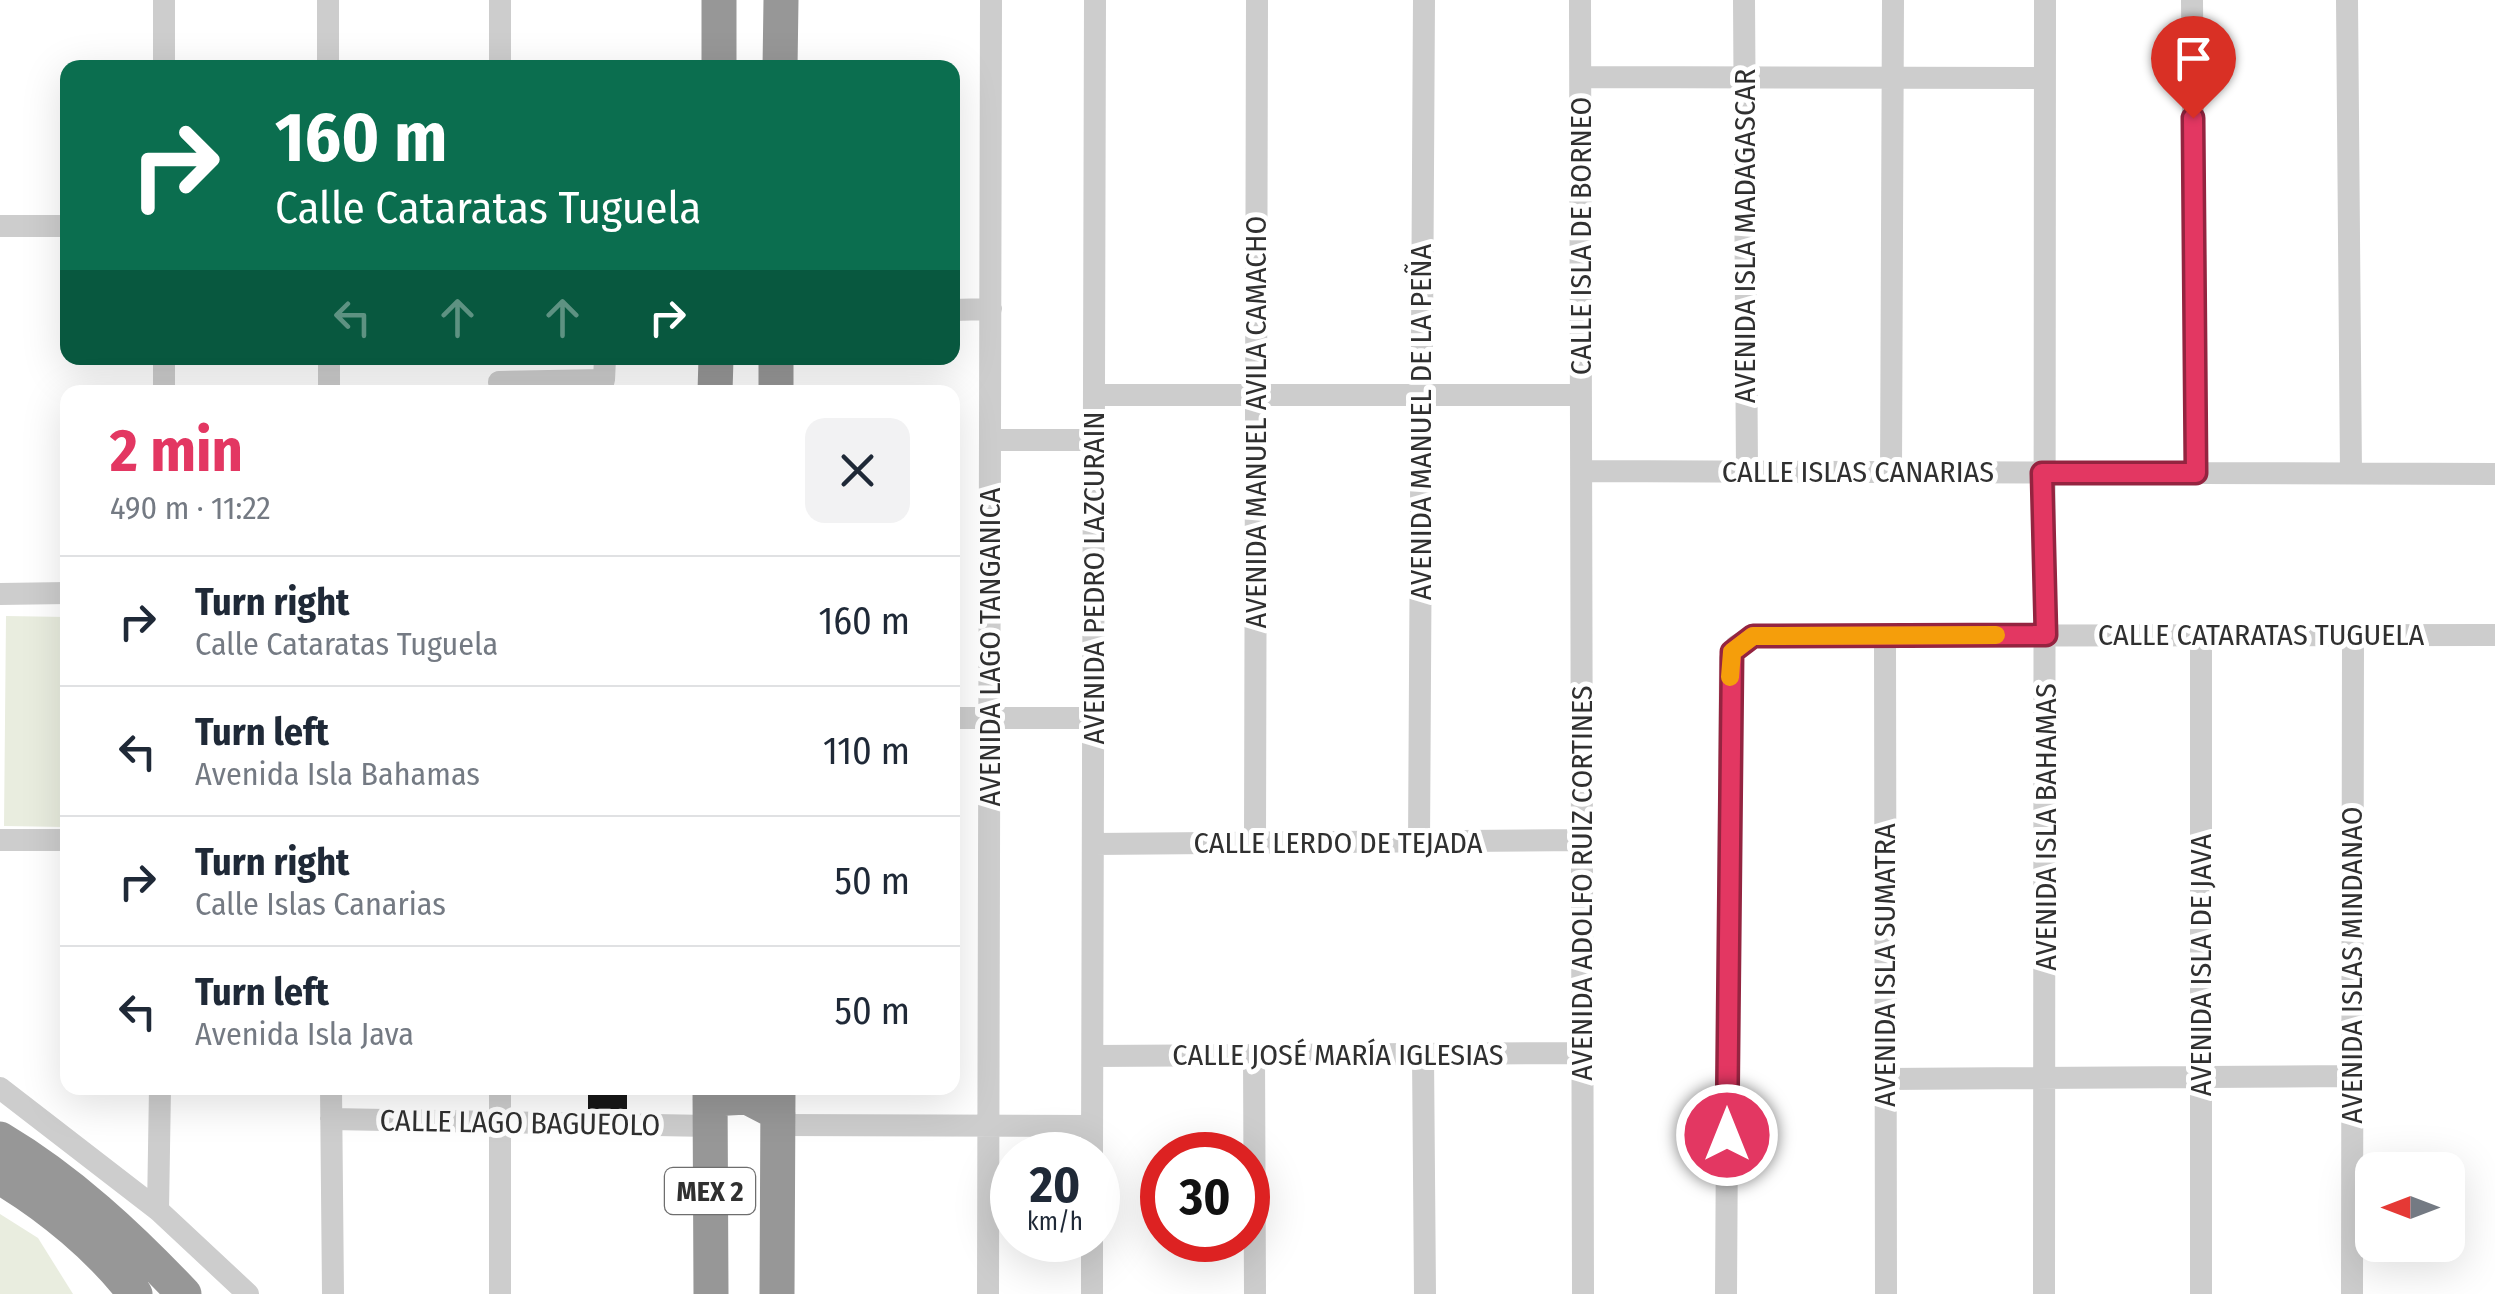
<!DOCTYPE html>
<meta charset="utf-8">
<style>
:root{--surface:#fff;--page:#f2f2f3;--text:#1f2937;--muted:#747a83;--line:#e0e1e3;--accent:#e33762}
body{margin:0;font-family:"Fira Sans Condensed",sans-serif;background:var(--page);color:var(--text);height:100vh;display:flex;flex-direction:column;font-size:38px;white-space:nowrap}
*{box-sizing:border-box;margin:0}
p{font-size:32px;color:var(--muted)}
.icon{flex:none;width:55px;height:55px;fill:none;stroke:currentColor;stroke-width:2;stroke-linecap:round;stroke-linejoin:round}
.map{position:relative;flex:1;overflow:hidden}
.sheet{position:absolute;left:60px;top:385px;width:900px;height:710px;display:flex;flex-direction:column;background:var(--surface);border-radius:20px;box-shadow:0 10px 40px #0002}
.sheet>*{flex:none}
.guide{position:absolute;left:60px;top:60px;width:900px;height:305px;border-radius:20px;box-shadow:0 10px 40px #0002;background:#0b6e4f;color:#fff;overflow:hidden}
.needle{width:65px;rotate:270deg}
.fabs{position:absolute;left:2355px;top:1152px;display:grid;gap:20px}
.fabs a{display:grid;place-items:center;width:110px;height:110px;border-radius:20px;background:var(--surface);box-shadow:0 10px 40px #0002;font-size:50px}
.speed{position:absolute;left:990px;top:1132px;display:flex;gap:20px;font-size:50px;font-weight:700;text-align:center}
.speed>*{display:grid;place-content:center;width:130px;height:130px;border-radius:50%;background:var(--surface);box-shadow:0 10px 40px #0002;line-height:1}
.speed small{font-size:25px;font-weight:400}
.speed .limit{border:15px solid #d22;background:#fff;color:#111}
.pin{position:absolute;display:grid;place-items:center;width:85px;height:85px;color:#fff;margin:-102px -42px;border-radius:50% 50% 50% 0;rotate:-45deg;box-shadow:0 0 10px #0007}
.pin .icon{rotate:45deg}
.me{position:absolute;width:110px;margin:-55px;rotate:0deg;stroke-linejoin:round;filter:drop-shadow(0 0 8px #0008)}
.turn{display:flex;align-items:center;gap:35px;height:210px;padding:0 50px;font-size:45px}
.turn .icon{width:130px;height:130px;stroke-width:2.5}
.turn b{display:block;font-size:70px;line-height:85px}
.lanes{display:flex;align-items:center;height:95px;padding:0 50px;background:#0003;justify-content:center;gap:50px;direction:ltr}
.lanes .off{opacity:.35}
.round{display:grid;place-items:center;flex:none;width:105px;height:105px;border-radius:20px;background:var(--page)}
.headline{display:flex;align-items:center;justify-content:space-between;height:170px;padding:0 50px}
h1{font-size:60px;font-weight:700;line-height:75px;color:var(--accent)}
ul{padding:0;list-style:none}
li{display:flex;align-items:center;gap:30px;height:130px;padding:0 50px;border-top:2px solid var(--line)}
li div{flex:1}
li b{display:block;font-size:38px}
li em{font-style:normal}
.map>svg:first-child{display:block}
.green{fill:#e9eddf}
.building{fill:#171717}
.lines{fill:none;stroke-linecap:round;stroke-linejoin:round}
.minor{stroke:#cdcdcd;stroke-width:22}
.highway{stroke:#979797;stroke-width:35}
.route-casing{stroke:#942440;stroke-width:25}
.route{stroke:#e33762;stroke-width:18}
.slow{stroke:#f59e0b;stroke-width:18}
.labels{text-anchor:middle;stroke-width:10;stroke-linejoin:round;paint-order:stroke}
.shield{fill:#fff;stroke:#6e6e6e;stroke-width:2.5}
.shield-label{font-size:28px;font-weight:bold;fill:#303030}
.street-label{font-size:30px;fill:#303030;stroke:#fff}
</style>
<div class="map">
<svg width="2495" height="1294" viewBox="0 0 2495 1294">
<rect width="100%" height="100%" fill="#fff"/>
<path class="green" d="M6,616L67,617V827L4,826Z
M0,1214L38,1238L73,1294H0Z"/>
<path class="building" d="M588,1088H627V1109H588Z"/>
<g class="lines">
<path class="minor" d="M164,0V68
M1580,0L1583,1294
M1744,0L1747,472
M2192,0L2196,473
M2347,0L2351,473
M328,68V0
M500,68V0
M1581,77L2045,78
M0,226H68
M952,310L991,309
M329,358V392
M499,382L604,380L605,358
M164,392V358
M1094,395H1580
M991,440H1094
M1582,471L2495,474
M1891,472L1893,0
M0,594L68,593
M1885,635L1886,1294
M2201,635V1294
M952,718H1093
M0,840H68
M1094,844L1582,840
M1255,844L1257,0
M1419,844L1424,0
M1254,1055L1255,1294
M1423,1055L1425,1294
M1093,1056L1582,1053
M1885,1079L2351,1076
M0,1088L158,1210L248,1294
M331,1088L333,1294
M500,1088V1294
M331,1119L709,1126
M778,1125L1092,1126
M1092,1155L1095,0
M158,1210L160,1088
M988,1294L991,0
M1092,1294V1240
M1726,1294L1730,659L1736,646L1753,636L2495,635
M2044,1294L2045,0
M2352,1294L2353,635"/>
<path class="highway" d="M719,0V68
M780,68L781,0
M776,358V392
M715,392L716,358
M710,1088L711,1294
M710,1099L747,1097L778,1113
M0,1139C69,1180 129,1236 184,1294
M0,1177C49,1206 101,1249 135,1294
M777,1294L778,1088"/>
</g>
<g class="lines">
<g class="route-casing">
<path id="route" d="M1727,1135L1732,652L1753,636L2046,635L2042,473H2196L2193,118"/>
</g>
<use href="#route" class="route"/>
<path class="slow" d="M1730,677L1732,652L1753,636L1996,635"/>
</g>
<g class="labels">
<rect class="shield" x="665" y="1168" width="90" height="46" rx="8"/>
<g class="shield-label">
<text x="710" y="1201">MEX 2</text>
</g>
<g class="street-label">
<text transform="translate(1581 236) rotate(-90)" y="10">CALLE ISLA DE BORNEO</text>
<text transform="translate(1745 236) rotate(-90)" y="10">AVENIDA ISLA MADAGASCAR</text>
<text transform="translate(1256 422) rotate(-90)" y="10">AVENIDA MANUEL AVILA CAMACHO</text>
<text transform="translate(1421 422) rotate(-90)" y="10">AVENIDA MANUEL DE LA PEÑA</text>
<text x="1858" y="482">CALLE ISLAS CANARIAS</text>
<text transform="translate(1094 578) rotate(-90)" y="10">AVENIDA PEDRO LAZCURAIN</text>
<text x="2261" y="645">CALLE CATARATAS TUGUELA</text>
<text transform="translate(990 647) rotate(-90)" y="10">AVENIDA LAGO TANGANICA</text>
<text transform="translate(2046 827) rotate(-90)" y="10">AVENIDA ISLA BAHAMAS</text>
<text x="1338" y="853">CALLE LERDO DE TEJADA</text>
<text transform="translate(1582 883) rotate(-90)" y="10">AVENIDA ADOLFO RUIZ CORTINES</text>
<text transform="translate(1885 965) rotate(-90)" y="10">AVENIDA ISLA SUMATRA</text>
<text transform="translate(2201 965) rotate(-90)" y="10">AVENIDA ISLA DE JAVA</text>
<text transform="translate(2352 965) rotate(-90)" y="10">AVENIDA ISLAS MINDANAO</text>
<text x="1338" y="1065">CALLE JOSÉ MARÍA IGLESIAS</text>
<text transform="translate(520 1123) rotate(1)" y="10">CALLE LAGO BAGUEOLO</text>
</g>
</g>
</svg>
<div class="fabs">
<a><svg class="needle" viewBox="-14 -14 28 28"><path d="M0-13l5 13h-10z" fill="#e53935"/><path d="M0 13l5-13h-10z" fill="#747a83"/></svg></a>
</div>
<div class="speed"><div>20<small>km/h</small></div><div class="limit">30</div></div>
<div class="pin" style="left:2193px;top:118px;background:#d93025"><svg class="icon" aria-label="arrive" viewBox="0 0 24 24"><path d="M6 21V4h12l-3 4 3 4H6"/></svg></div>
<svg class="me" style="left:1727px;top:1135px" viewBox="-20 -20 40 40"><circle r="17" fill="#e33762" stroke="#fff" stroke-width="3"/><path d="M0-11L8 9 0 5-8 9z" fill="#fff"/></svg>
<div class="guide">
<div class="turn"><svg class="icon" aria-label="right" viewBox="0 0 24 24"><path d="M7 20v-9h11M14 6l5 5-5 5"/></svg><div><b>160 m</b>Calle Cataratas Tuguela</div></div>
<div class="lanes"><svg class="icon off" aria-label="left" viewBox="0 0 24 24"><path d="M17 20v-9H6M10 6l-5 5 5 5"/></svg><svg class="icon off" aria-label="ahead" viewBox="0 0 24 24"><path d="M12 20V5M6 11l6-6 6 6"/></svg><svg class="icon off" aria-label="ahead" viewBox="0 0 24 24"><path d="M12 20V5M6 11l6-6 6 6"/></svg><svg class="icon" aria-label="right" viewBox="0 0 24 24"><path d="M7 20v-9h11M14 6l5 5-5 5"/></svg></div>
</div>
<section class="sheet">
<div class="headline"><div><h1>2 min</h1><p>490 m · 11:22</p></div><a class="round"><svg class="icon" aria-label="close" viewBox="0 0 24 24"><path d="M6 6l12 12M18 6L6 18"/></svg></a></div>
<ul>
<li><svg class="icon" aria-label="right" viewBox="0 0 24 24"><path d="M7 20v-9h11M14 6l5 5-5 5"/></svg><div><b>Turn right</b><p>Calle Cataratas Tuguela</p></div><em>160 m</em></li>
<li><svg class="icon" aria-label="left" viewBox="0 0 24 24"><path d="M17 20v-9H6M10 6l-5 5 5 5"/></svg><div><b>Turn left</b><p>Avenida Isla Bahamas</p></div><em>110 m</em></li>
<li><svg class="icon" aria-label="right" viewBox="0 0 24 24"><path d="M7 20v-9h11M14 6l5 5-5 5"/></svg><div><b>Turn right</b><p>Calle Islas Canarias</p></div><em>50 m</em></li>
<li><svg class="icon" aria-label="left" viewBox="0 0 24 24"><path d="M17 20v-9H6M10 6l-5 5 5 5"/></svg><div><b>Turn left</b><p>Avenida Isla Java</p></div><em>50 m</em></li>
</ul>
</section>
</div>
